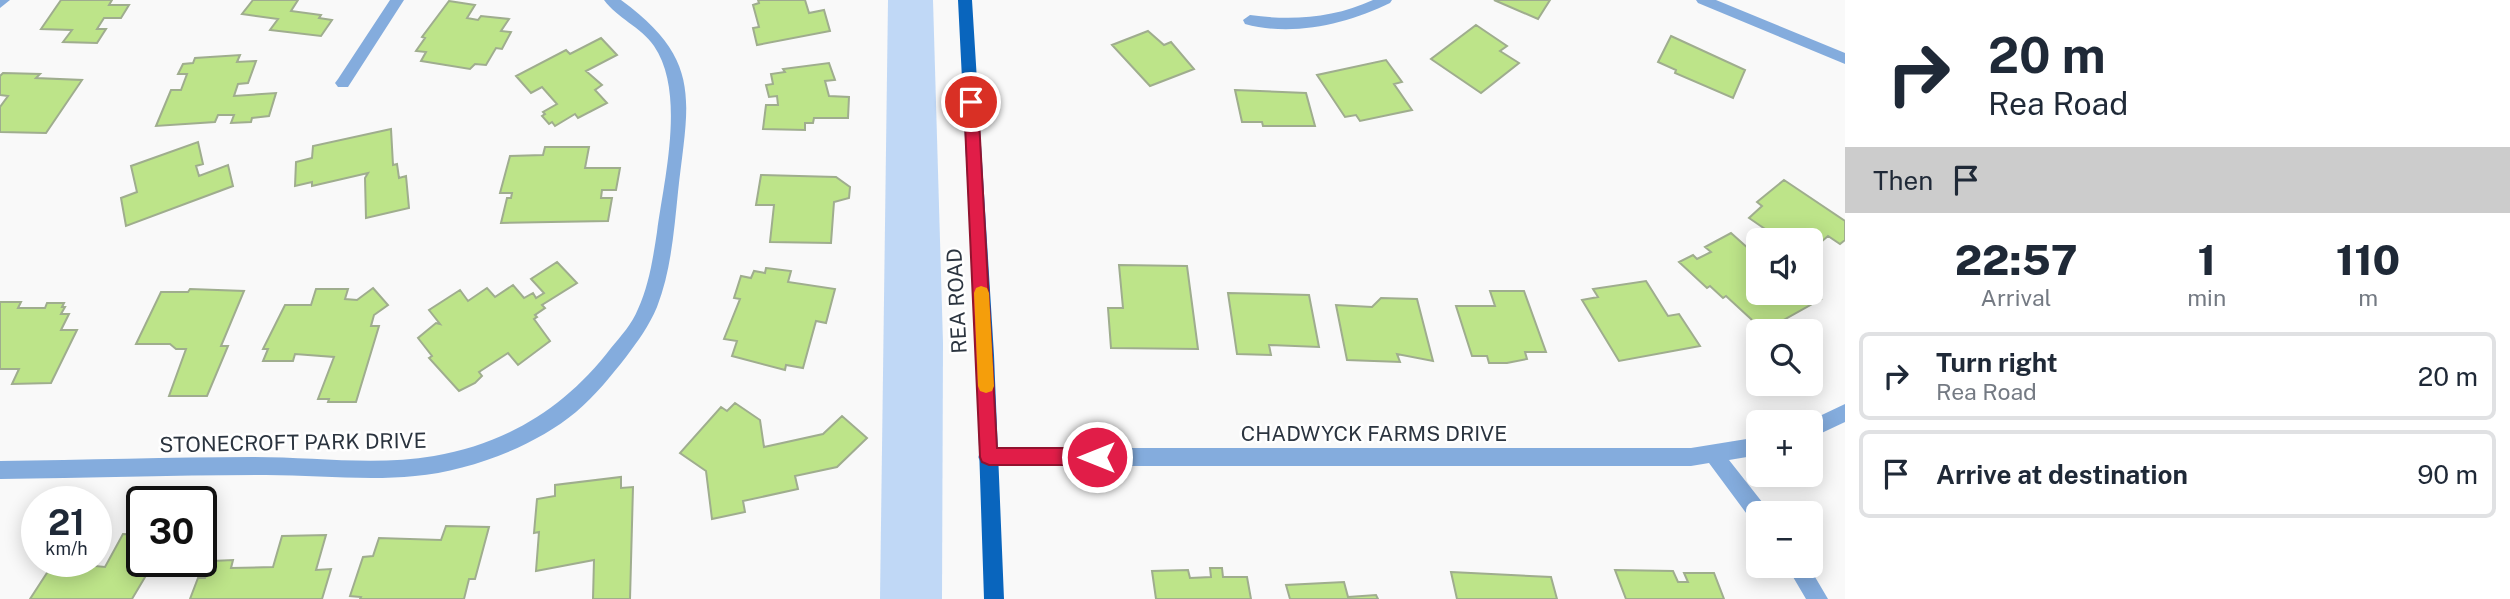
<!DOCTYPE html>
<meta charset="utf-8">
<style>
:root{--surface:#fff;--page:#f6f6f7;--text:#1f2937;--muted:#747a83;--line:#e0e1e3}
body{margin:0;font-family:"Public Sans",sans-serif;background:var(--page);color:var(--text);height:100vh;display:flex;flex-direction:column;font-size:26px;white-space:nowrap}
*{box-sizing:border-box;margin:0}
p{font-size:23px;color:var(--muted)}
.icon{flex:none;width:38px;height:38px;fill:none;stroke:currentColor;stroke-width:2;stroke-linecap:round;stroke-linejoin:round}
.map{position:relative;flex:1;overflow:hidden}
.drawer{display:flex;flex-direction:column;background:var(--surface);width:665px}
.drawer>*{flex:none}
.guide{background:#fff;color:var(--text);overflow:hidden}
.controls{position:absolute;left:1746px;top:228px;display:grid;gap:14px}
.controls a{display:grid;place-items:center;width:77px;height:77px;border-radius:10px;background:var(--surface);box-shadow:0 4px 18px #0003;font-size:35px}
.speed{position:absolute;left:21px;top:486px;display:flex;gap:14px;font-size:35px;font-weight:700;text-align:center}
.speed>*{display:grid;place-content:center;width:91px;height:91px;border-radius:50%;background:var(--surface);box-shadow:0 4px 18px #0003;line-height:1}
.speed small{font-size:18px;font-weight:400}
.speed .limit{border:4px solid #111;border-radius:10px;background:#fff;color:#111}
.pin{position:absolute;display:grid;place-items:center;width:60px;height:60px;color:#fff;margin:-30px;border:4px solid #fff;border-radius:50%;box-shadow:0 2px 7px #0007}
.me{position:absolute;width:77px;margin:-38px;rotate:270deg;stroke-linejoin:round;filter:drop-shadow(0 0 5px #0008)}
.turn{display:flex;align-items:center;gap:24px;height:147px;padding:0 28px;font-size:32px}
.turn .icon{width:91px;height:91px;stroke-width:2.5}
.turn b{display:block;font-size:49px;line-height:60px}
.then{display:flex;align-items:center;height:66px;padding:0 28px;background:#0003;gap:14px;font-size:26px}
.eta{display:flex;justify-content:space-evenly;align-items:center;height:119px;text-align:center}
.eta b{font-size:42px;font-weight:800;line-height:49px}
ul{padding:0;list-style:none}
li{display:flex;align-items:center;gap:21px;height:88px;margin:0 14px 10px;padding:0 14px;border:4px solid var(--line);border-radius:10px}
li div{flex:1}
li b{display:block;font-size:26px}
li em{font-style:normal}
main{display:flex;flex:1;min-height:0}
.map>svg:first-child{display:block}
.green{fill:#c0d8f6}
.building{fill:#bde489;stroke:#9fad8e;stroke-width:2}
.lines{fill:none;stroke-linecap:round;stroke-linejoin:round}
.minor{fill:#84acdd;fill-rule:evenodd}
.major{fill:#0965bd;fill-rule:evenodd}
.route{fill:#e11d48;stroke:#92132f;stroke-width:2}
.slow{fill:#f59e0b}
.labels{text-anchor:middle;stroke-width:5;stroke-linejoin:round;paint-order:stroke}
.street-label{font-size:21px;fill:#2b343f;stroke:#fff}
</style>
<main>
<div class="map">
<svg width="1845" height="599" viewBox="0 0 1845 599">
<rect width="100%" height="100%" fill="#f9f9f9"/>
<path class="green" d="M888,0H933L943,343L942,599H880Z"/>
<path class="building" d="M61,0H112L109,5H129L121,18H104L97,29H106L97,43L63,42L72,30L41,29Z
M253,0H298L291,11L321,15L319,18L332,20L321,36L270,30L278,19L242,14Z
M758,0H805L809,13L824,10L830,31L757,45L753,28L759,27L753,5L759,3Z
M1494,0H1550L1538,19Z
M449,1L475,5L467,18L478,20L481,16L509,19L501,31L511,32L502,49L496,48L486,65L475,64L470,69L421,61L426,52L416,51L425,38L422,37Z
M1476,25L1507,46L1500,51L1519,63L1481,93L1431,59Z
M1148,31L1164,45L1171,42L1194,69L1150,86L1112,45Z
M1671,36L1745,70L1733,98L1675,73L1676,70L1658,62Z
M601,38L617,55L586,71L602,85L595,90L607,103L578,118L575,114L555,126L552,122L549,124L542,116L545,114L543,112L557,104L542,87L531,93L516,76L566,50L570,54Z
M240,55L237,62L256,61L248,83L238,84L234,96L276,93L269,116L252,118L251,122L231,123L234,115H218L215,122L156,126L171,90H181L187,74H178L183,64L193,63L195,58Z
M1386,60L1402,82L1394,84L1412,110L1360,121L1356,115L1345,117L1317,75Z
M829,63L835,80L825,81L829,96L849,97L848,118H814L813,123H805V130L763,129L766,105H778L777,96L769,97L766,85L773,84L771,74L785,72L783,69Z
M3,73L40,74L36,78L82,80L46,133L0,132V107L8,96L0,95V76Z
M1235,90L1306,93L1315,126H1263L1262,122H1242Z
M391,129L393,165L397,164L399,178L406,176L409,208L366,218L365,178L368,173L312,186V182L295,186L296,162L312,158L313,146Z
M198,142L203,164L196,166L199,176L228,165L233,186L126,226L121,198L137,192L131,166Z
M545,147H589L585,168H620L616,190H602L601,198H612L608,221L501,223L507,198H511L512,193H500L510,156L543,155Z
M761,175L836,177L850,187L849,198L834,202L831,243L770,242L774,205H756Z
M1784,180L1845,221V240L1840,244L1828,236L1813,249L1811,240H1781L1749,218L1762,206L1757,202Z
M1731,233L1759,258V292L1811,291L1821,299L1764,331L1726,296L1723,298L1710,286L1707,288L1679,262L1693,255L1697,259L1711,252L1705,247Z
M557,262L577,283L542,305L545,308L535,315L537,317L534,319L550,341L518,365L508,353L479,372L482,376L475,383L459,391L429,358L432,356L418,338L436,323L440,324L429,310L460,290L468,301L487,288L495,297L513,285L524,298L533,293L536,298L544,293L531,279Z
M1119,265L1187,266L1198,349L1111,348L1108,308H1123Z
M766,268L791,271L788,282L835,289L826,323L816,321L803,368L786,365L785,370L732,356L737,341L724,339L740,299L734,298L741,276L751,278L754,271L765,273Z
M1646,281L1668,316L1679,314L1700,346L1619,361L1582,300L1598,297L1593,289Z
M373,288L388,305L374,315L371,326H379L356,402H328L329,399H318L334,357L295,354L293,361H263L268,349H263L285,305H311L316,289H348L345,299L357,300Z
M190,289L244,291L221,346H228L207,396H169L186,349H176L170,344H136L161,292H188Z
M1490,291H1524L1546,352H1525L1527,359L1507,363H1489L1487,356H1472L1456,306H1495Z
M1228,293L1309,295L1319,347L1269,345L1271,355L1237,354Z
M1381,298L1417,299L1433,361L1397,354L1400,362L1347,360L1336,305L1372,307Z
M0,302H21L18,308H45L47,303H64L62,307H65L61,314H69L61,330H77L51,383L12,384L19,369H0Z
M735,403L760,420L764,447L823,434L842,416L867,438L837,467L795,476L798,489L743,501L745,512L712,519L706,471L680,453L721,407L727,411Z
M621,477V488L633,487L630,599H593L594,560L536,571L539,532L534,533L537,499L555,496V485Z
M446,526L489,527L475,579H469L464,599H360L361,597L350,596L363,557L373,556L379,538L441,540Z
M123,534L142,535V562H154L132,599H30L54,562L105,567Z
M326,535L316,570L331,569L322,599H190L198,578H205L212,561L233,560L231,568L273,567L282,536Z
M1210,568H1222L1223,577H1247L1251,599H1156L1152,571L1188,570L1190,578L1211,577Z
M1615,570L1673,571L1678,582H1688L1684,573H1714L1724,599H1626Z
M1451,572L1551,577L1557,599H1457Z
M1344,582L1348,597L1376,595L1378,599H1290L1286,585Z"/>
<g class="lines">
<path class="minor" d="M0,0H10L0,8Z
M390,0H404L348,87H338L335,83L338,79Z
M604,0H621C704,61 688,101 678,192C674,231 671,271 657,307C649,326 638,341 626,357C611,376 595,396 576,412C534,447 469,471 415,476C366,481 316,475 266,475C177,475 89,478 0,479V461C85,460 170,457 254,457C314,457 376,466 434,456C508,443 566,407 611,348C621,336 632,324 638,309C649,285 653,258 657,232C664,179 686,93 654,46C641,27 617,18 604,0Z
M1373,0H1392L1390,3C1347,24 1293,37 1245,24L1243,20L1250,15C1292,21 1334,18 1373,0Z
M1696,0H1716L1845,53V64L1698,3Z
M1845,404V422L1811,438V422H1807Z
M1759,437V455L1729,460L1766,507L1768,513H1759V523L1752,521L1709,463L1691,466H988L981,463L978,457L981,451L988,448H1691Z
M1786,565H1808L1828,599H1806Z"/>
<path class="major" d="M958,0H972L994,355L1004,599H984L976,355Z"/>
</g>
<path class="route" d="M971,96L978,102L997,448H1097L1103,451L1105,457L1103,462L1097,465H989L982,462L980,457L964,102Z"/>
<path class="slow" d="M981,286L987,288L989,293L994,386L992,391L986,393L980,391L978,386L974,293L976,288Z"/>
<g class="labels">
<g class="street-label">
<text transform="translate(957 301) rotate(-93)" y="7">REA ROAD</text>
<text x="1374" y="441">CHADWYCK FARMS DRIVE</text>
<text transform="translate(293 443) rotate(-1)" y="7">STONECROFT PARK DRIVE</text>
</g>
</g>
</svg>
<div class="controls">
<a><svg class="icon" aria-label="sound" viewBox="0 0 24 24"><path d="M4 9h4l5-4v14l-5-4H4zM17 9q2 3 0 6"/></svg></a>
<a><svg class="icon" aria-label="search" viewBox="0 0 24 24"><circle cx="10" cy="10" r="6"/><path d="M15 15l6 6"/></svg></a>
<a>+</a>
<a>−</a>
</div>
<div class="speed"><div>21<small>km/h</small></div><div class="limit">30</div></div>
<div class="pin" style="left:971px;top:102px;background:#d93025"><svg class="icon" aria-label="arrive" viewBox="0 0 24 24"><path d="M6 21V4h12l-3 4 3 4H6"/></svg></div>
<svg class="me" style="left:1097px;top:457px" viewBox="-20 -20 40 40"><circle r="17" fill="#e11d48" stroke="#fff" stroke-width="3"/><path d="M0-11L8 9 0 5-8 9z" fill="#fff"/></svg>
</div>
<section class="drawer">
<div class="guide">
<div class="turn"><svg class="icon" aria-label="right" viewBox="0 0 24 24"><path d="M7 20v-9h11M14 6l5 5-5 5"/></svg><div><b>20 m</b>Rea Road</div></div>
<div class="then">Then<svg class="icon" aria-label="arrive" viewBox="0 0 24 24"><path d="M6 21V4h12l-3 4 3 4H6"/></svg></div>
</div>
<div class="eta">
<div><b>22:57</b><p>Arrival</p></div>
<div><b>1</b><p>min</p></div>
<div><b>110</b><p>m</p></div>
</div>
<ul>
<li><svg class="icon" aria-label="right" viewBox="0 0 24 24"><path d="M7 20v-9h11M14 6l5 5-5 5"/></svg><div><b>Turn right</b><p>Rea Road</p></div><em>20 m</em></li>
<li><svg class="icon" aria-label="arrive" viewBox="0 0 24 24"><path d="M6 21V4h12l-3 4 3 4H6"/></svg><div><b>Arrive at destination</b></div><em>90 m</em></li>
</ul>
</section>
</main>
